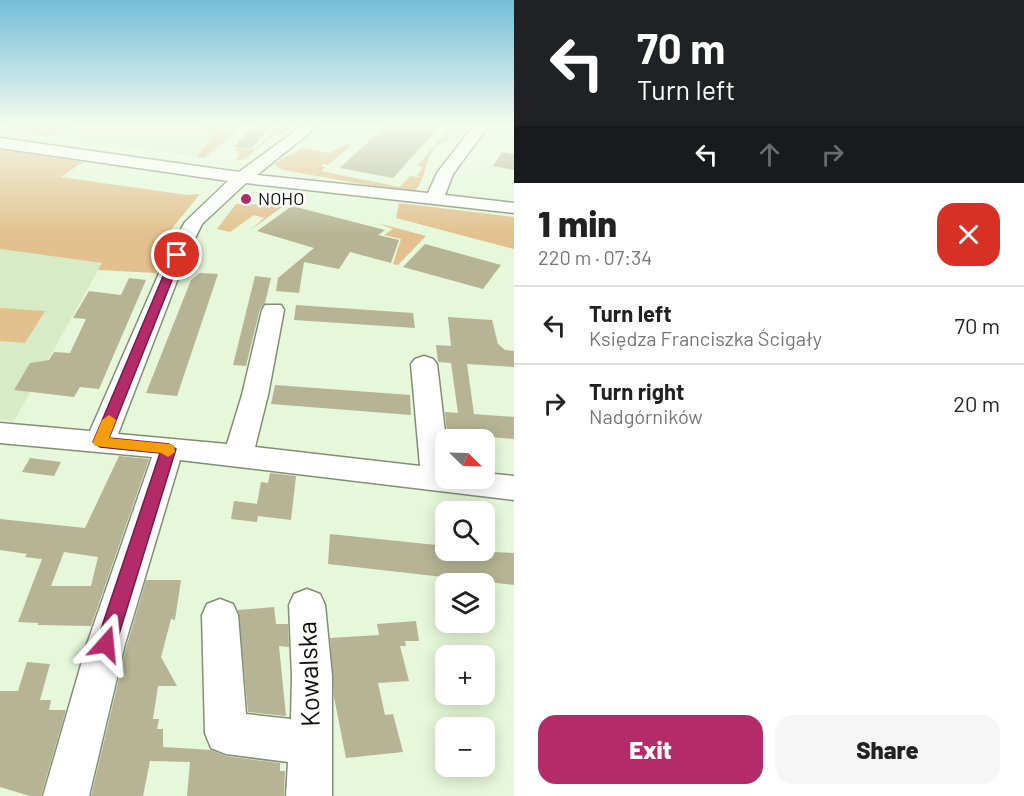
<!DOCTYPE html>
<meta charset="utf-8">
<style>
:root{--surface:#fff;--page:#f6f6f6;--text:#222;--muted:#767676;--line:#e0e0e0;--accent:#b42b6a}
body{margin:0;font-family:Barlow,sans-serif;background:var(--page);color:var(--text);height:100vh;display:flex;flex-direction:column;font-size:22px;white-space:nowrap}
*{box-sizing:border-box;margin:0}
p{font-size:20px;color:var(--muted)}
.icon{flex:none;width:33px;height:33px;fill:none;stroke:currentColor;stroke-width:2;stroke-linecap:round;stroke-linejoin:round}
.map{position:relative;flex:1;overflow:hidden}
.panel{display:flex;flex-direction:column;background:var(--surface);width:510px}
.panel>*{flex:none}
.top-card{background:#202124;color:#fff;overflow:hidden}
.needle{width:39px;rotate:113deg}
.buttons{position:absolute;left:435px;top:429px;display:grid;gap:12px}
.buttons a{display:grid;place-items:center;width:60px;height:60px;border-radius:12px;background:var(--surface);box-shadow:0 3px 15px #0003;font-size:30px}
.pin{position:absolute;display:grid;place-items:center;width:51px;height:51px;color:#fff;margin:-26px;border:3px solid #fff;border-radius:50%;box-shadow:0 2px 6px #0007}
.me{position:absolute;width:66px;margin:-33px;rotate:18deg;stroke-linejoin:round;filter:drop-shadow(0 0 4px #0008)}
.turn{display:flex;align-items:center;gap:21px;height:126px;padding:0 24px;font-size:27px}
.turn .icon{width:78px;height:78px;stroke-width:2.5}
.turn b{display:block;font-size:42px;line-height:51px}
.lanes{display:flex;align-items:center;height:57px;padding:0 24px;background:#0003;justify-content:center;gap:30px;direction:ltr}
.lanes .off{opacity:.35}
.round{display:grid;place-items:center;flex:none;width:63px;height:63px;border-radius:18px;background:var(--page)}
.headline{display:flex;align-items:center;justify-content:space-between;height:102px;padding:0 24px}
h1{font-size:36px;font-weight:800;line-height:45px}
.cta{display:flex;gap:12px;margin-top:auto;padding:12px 24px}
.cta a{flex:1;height:69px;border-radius:18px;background:var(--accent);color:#fff;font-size:24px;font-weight:800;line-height:69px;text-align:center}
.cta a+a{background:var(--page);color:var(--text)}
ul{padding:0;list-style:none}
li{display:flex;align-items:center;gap:18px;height:78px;padding:0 24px;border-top:2px solid var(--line)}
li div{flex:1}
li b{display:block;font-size:22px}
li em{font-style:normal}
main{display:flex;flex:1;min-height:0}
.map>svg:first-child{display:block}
.built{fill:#d6ebc6}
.green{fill:#e2c18e}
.building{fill:#b6b494;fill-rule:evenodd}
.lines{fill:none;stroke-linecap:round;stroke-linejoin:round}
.minor-casing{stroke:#808f74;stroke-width:3}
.minor{fill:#fff;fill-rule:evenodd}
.route{fill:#b42b6a;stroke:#751c45;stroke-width:1.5}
.slow{fill:#f59e0b}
.poi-dot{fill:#b42b6a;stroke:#fefefe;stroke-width:2}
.labels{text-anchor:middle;stroke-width:5;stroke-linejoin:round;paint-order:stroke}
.far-poi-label{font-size:18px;fill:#0c1208;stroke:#fefefe;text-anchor:start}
.near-street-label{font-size:26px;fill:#0c1208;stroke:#fefefe}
</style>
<main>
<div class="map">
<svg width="514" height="796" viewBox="0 0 514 796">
<rect width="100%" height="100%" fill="#e6f8d9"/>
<path class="built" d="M0,125H243L207,158L53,136Z
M0,249L102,263L14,421L0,420Z"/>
<path class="green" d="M0,125H71L47,137Z
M194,125H245L204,158L196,157L215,136L209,129Z
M279,125H295L281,135L276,134L244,159L235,161L240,154L234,148L254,150Z
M453,125L447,134L448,140C419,150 431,179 412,193L283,170L275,165C281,156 294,155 303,148L330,153L345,144L352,145L328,165L323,164L321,166L326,167L321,171L400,187L410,176L421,177L417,175L423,167L417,166L441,139H447L442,137Z
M0,149L83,162L61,177L187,195L200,194L169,232V241L156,273L98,270L102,263L0,249Z
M399,203L514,217V249L396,218Z
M236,204L285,205L249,231L264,218L254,215L230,232L217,229Z
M378,223L426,236L398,265L393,264L401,239L384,235L393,229Z
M0,308L45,311L25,343L0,341Z"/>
<path class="building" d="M255,125H271L251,149L234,147Z
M386,125H441L393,178L340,168Z
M502,152L514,154V170L493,166Z
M292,206L385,230L378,235L399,240L391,263L350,252L339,269L304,262L299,293L276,291L278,278L314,248L257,231Z
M425,244L501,265L483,289L403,267Z
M200,273L218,274L177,396L146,393L191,280Z
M255,276L271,278L265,303L260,309L246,366L233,365Z
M129,278L146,280L99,389L80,387L74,397L14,390L30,363L49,360L54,352L70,353L86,319L73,318L89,291L121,295Z
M296,305L413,313L415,328L294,320Z
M448,317L492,320L498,344L505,350L514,351V367L467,364L474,414L514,417V439L447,433L445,412L458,413L451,363L438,362L436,345L451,346Z
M275,385L410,395L411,415L271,404Z
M119,456L149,459L91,626L38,625V623L18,622L42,559L25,557L27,554L0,550V519L85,528ZM64,552L98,557L91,586H51Z
M30,458L61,462L54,476L22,472Z
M270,473L296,476L291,520L258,516L257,522L231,519L234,501L257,504L261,482L268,483Z
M330,534L446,546V550L514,553V585L328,564Z
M146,580H181L175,620L171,619L161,657L177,686H158L153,719H159L157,729H163V747L211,750L226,756L280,763V771H285L284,796H187L190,762L150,761L143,796H91L127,645Z
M274,607L276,624H288L289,647L279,646L286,716L248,712L238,610Z
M416,621L419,641H405L406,646H400L409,681L378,683L385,715L393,714L403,752L346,758L334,697L330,638L379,635L377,624Z
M27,662L50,664L40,700H51L49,710H66L41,796H30L0,787V691H18Z"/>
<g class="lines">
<g class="minor-casing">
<path id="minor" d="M303,125H319L257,175L428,193L437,173L474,125H489L453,174L445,195L514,203V213L246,183L202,224L187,255L118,434L227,444L242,395L262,310L265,305H281L284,310L268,395L255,447L420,466L411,364L415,359L424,356L433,359L437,364L446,440V478H484V473L514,476V500L180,460L125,644L89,796H43L87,644L152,457L0,443V423L90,431L167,255L185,222L228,181L0,148V138L239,172Z
M307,589L320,594L325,605L332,676V796H286L288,762L226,754L211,748L205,733L202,615L207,604L220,599L233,604L238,615L246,714L291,719L292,676L289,605L294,594Z"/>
</g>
<use href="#minor" class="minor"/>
</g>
<linearGradient id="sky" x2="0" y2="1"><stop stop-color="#75bdd8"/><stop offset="0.53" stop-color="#f4fcee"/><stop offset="1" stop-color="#f4fcee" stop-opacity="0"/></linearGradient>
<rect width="514" height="236" fill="url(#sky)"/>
<path class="route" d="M177,252L182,255L109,438L169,444L176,449L116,644L113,651L106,653L99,651L96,644L160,453L100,447L93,442L172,255Z"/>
<path class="slow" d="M109,415L116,420L109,438L169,444L174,445L175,452L168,457L161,453L95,446L93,442L102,420Z"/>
<circle class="poi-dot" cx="246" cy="199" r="6"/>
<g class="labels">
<g class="far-poi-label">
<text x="258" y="205">NOHO</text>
</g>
<g class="near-street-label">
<text transform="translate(309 674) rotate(-92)" y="9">Kowalska</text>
</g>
</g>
</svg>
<div class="buttons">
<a><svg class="needle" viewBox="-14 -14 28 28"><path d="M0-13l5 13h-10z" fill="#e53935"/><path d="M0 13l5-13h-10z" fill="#767676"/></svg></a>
<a><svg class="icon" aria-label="search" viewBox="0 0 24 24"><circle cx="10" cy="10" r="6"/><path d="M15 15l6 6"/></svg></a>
<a><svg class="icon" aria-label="layers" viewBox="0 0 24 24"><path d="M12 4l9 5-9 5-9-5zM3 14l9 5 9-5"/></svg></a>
<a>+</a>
<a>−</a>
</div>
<div class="pin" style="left:177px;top:255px;background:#d93025"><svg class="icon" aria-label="arrive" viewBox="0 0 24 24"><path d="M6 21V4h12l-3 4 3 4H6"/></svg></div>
<svg class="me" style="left:106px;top:644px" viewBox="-20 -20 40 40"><path d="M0-17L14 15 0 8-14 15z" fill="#b42b6a" stroke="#fff" stroke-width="4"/></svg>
</div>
<section class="panel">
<div class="top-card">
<div class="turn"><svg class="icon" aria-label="left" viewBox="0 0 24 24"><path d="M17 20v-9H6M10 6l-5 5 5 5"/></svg><div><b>70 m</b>Turn left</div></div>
<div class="lanes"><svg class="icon" aria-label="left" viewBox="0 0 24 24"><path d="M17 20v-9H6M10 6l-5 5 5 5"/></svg><svg class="icon off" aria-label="ahead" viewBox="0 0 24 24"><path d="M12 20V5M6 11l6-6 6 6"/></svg><svg class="icon off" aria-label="right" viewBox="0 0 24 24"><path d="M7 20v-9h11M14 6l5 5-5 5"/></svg></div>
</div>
<div class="headline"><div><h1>1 min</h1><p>220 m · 07:34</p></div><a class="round" style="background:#d93025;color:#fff"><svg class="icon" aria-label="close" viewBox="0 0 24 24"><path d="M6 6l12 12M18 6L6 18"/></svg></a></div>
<ul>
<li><svg class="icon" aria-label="left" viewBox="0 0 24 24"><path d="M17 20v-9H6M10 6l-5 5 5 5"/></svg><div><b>Turn left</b><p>Księdza Franciszka Ścigały</p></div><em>70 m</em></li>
<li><svg class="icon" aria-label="right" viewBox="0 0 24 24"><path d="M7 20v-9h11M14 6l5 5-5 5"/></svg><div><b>Turn right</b><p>Nadgórników</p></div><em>20 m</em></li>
</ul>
<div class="cta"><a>Exit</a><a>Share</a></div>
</section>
</main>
